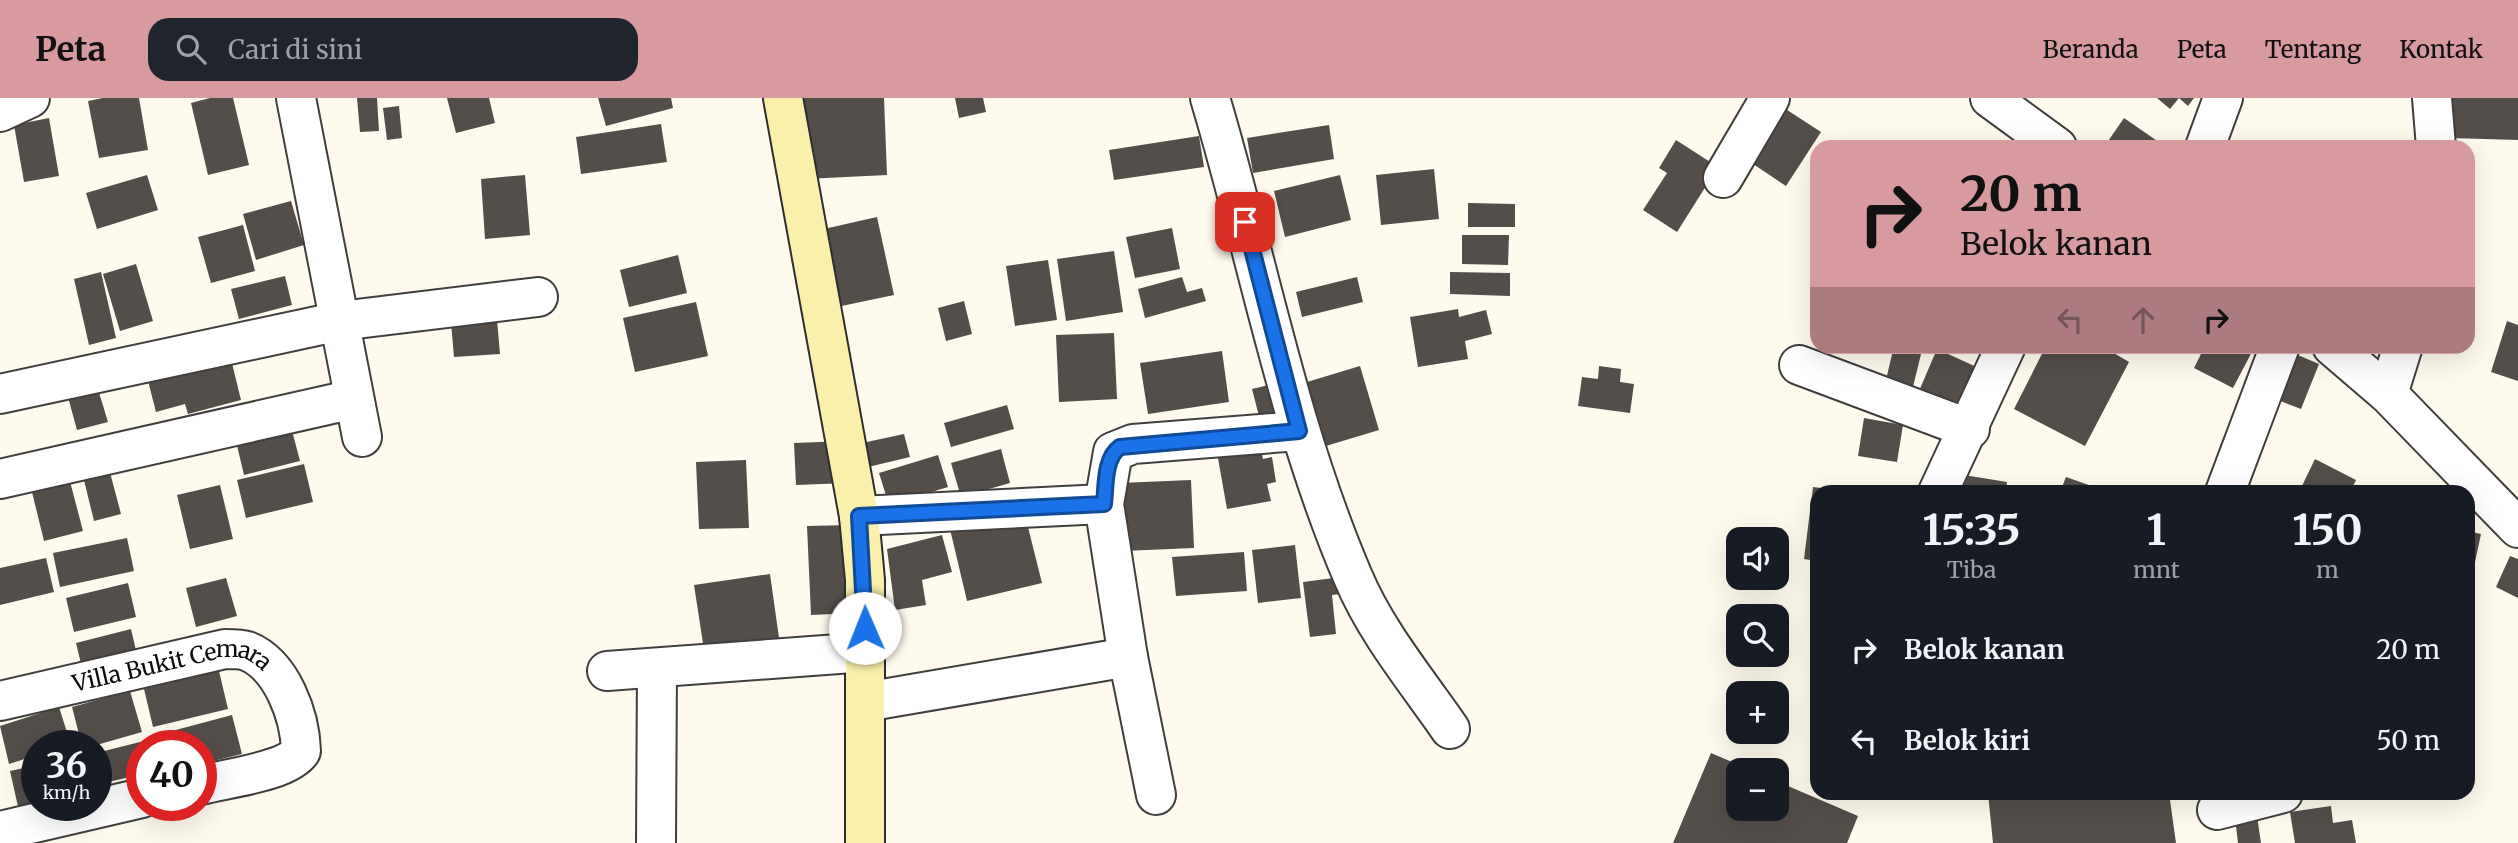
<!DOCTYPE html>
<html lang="id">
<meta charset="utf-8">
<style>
:root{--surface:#171b24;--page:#20242c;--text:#f1f3f6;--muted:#9ea1a6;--accent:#d69a9f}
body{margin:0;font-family:Merriweather,serif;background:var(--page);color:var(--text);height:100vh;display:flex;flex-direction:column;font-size:26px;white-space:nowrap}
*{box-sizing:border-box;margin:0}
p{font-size:23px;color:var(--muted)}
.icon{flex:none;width:38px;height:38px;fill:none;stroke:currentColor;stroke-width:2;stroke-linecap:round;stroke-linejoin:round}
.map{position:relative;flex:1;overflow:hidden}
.details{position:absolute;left:1810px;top:387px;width:665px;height:315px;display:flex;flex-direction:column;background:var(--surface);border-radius:21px;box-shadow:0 7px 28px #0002}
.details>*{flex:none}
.top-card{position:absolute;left:1810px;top:42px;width:665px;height:214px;border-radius:21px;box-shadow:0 7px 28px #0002;background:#d69a9f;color:#111;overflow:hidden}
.buttons{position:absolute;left:1726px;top:429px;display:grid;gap:14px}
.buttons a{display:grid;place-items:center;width:63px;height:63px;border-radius:14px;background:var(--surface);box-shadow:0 7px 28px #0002;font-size:35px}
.speed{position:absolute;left:21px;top:632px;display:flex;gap:14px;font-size:35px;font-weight:700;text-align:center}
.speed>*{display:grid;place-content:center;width:91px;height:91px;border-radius:50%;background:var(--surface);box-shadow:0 7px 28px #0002;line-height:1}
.speed small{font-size:18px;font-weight:400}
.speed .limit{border:10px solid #d22;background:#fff;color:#111}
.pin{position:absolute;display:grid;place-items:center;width:60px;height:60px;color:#fff;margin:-30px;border-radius:14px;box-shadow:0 4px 10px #0006}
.me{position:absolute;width:77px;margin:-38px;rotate:359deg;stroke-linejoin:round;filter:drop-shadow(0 0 5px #0008)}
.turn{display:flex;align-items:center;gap:24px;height:147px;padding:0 35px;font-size:32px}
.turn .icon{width:91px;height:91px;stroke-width:2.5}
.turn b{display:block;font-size:49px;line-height:60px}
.lanes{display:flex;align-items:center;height:66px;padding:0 35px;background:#0003;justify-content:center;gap:35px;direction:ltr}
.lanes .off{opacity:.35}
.eta{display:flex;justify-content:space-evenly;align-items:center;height:119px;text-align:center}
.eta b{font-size:42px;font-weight:700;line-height:49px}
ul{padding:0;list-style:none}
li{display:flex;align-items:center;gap:21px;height:91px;padding:0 35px}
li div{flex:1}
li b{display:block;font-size:26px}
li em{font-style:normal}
header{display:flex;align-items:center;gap:42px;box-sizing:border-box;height:98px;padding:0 35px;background:var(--accent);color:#111}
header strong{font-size:33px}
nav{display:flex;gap:38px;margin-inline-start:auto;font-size:24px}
.search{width:490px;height:63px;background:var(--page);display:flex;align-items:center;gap:18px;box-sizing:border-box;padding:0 24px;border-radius:21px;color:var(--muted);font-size:26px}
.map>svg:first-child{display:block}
.building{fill:#544e4a}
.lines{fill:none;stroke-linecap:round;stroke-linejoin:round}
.street-casing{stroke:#3f3f3f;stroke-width:42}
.secondary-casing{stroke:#2e2e2e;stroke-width:42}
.street{stroke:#fff;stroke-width:38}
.secondary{stroke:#faf0ac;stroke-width:38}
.route-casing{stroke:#114b97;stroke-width:18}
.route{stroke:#1a73e8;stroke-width:12}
.labels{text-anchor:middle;stroke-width:7;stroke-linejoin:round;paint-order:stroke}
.street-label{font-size:23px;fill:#0c0c0c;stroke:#fff}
</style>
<header>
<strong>Peta</strong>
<div class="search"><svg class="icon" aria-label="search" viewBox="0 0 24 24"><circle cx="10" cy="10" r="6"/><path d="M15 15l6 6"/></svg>Cari di sini</div>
<nav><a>Beranda</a><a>Peta</a><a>Tentang</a><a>Kontak</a></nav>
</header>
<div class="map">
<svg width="2518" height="745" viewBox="0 0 2518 745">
<rect width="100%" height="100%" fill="#fefaed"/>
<path class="building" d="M103,0H139L148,52L99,60L88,3Z
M210,0H233L249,67L208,77L191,5Z
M357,0H377L379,33L360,34Z
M447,0H489L495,25L456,35Z
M598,0H671L673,10L606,28Z
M801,0H884L887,77L805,81Z
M955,0H983L986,14L959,20Z
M2157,0H2194L2188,8L2179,0L2170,11Z
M2452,0H2518V42L2450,40Z
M399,8L402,40L387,42L383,10Z
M1781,8L1821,34L1786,88L1750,64Z
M49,20L59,78L24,84L14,27Z
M2124,20L2166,49H2104Z
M661,26L667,64L581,76L576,39Z
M1329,27L1334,61L1253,75L1247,40Z
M1199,38L1204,69L1114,82L1109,52Z
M1676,42L1718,69L1677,134L1643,112L1667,75L1659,70Z
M1434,71L1439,121L1381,127L1376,77Z
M147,77L158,112L97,131L86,95Z
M525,77L530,137L485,141L481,81Z
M1340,77L1351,122L1285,139L1274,93Z
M291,103L304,147L256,162L243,116Z
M1468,105L1515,106V129H1468Z
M877,119L894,197L832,210L815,133Z
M243,127L255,173L211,185L198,139Z
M1172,130L1180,171L1135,180L1126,139Z
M1462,137H1509L1508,167L1462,166Z
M1114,153L1123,214L1066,223L1057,161Z
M678,157L687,195L629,209L620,172Z
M1048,162L1057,222L1015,228L1006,168Z
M136,166L153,223L120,233L103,176Z
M101,174L116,240L89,247L74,181Z
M1450,174L1510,175V198L1450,196Z
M285,178L292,207L239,221L231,191Z
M1182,179L1187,194L1202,190L1206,203L1145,220L1138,191Z
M1357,179L1363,204L1302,219L1296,194Z
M964,203L972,236L946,243L938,210Z
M696,204L708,258L635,274L623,220Z
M496,210L500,256L454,259L450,213Z
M1458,211L1459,219L1486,212L1492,236L1465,243L1468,261L1418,269L1410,219Z
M2507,223L2518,227V283L2491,274Z
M1114,235L1117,301L1059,304L1056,237Z
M1894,248H1923L1911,297L1884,290Z
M2046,248H2102L2129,264L2085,348L2014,311Z
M2205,248H2255L2233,290L2194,270Z
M1937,251L1981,271L1963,313L1919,293Z
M1222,253L1229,304L1148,316L1140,265Z
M2293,255L2319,266L2301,311L2275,301Z
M230,257L241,302L188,316L185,306L156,314L147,279Z
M1360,268L1379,332L1326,348L1307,284Z
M1599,268L1621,271L1620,284L1634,286L1630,315L1578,308L1582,279L1598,281Z
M1282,284L1290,315L1260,322L1252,291Z
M98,291L108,324L77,332L68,299Z
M1007,307L1014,331L951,349L944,325Z
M1864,320L1903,327L1897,364L1858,358Z
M290,325L300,363L244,377L235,339Z
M904,336L910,359L868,369L862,345Z
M1259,341L1263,361L1272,359L1276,384L1267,386L1271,403L1227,411L1216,349Z
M845,343L847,385L796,387L794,345Z
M1001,351L1010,385L961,399L951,365Z
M938,357L948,389L889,407L879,375Z
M2315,361L2356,382L2350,394H2299Z
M746,362L749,430L699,431L696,364Z
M304,366L313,404L246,420L237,382Z
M108,367L121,416L94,423L82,374Z
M67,372L83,433L44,443L29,382Z
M1964,377L2007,384L2006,394H1962Z
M2066,379L2106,393V394H2060Z
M1191,382L1194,450L1123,453L1120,385Z
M220,387L233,441L190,451L177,397Z
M1813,389L1839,392L1816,394V463L1804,461Z
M1024,413L1042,485L967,503L950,431Z
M851,427L855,515L811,517L807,428Z
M2468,433L2481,436L2471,483L2468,482Z
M942,437L952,474L922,482L926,507L895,512L887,451Z
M127,440L134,473L60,489L53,455Z
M1295,447L1301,500L1258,505L1252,452Z
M1244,454L1247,493L1176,498L1172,459Z
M2510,458L2518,461V500L2496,489Z
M46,460L54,494L0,507V470Z
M770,476L781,554L706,565L694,487Z
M1349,478L1351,495L1332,497L1336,536L1310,539L1303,484Z
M226,480L237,518L196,529L186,490Z
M128,485L136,519L74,534L66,500Z
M131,531L138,561L83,574L76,545Z
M219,573L228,611L153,629L144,591Z
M130,593L142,634L93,648H82L72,609Z
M59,609L71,647L37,648V657L9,666L0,628Z
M232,617L242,656L201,666V648H159L157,637Z
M144,643L142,676L96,687V655Z
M1711,655L1751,672H1738V710H1776V683L1858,718L1847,745H1673Z
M37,667V709L19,713L10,673Z
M1988,695H2169L2176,745H1993Z
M2331,708L2333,725L2352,722L2356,745H2295L2290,714Z
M2257,718L2261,745H2238L2235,720Z"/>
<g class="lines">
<g class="street-casing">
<g id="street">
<path d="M296,0L362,339"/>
<path d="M1210,0C1258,160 1287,325 1353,479C1376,534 1417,583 1450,631"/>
<path d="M1990,0L2057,49"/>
<path d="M2432,0L2436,49"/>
<path d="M0,14L30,0"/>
<path d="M2205,49L2223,0"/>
<path d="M1723,80L1770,0"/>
<path d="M2332,248L2388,296L2518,430"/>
<path d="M1799,267L1970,331"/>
<path d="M0,296L340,223L538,199"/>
<path d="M2388,296L2403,248"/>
<path d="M0,381L354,301"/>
<path d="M1938,394L2006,248"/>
<path d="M2225,394L2280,248"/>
<path d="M859,418L1104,406"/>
<path d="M607,573L866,554"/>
<path id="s1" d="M0,603L225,551C232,551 241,551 247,553C282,567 300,618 301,653C287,674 227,680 201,687"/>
<path d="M865,604L1128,559"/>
<path d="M1156,697L1128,559L1104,406L1113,354L1133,346L1299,333"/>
<path d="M2217,712L2283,695"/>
<path d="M0,733L142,700"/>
<path d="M656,745L657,570"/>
</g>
</g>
<g class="secondary-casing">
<path id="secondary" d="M783,0L859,418L865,482V745"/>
</g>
<use href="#street" class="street"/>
<use href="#secondary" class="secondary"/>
</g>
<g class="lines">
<g class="route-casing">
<path id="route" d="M865,530L859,418L1104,406C1106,388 1104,360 1120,349L1299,333L1245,124"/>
</g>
<use href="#route" class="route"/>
</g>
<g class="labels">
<g class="street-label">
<text dy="8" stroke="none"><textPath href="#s1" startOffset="177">Villa Bukit Cemara</textPath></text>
</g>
</g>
</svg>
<div class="buttons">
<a><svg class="icon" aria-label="sound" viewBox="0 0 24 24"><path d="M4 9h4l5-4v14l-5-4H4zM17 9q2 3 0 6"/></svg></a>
<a><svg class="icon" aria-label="search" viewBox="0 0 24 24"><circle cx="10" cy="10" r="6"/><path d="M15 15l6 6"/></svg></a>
<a>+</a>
<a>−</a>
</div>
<div class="speed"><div>36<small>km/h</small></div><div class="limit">40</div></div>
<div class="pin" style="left:1245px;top:124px;background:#d93025"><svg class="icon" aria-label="arrive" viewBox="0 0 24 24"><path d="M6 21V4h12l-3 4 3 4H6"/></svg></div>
<svg class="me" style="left:865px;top:530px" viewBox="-20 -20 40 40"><circle r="19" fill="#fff"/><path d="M0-13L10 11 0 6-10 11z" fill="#1a73e8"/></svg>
<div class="top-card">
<div class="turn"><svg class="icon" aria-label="right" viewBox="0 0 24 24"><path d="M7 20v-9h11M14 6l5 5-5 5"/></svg><div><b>20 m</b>Belok kanan</div></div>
<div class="lanes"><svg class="icon off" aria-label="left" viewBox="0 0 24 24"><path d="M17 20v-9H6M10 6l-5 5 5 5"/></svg><svg class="icon off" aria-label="ahead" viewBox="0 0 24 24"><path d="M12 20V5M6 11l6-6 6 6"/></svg><svg class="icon" aria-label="right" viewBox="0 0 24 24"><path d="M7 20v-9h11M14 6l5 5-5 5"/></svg></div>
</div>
<section class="details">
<div class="eta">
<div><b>15:35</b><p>Tiba</p></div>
<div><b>1</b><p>mnt</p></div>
<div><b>150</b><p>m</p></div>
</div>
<ul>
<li><svg class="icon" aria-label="right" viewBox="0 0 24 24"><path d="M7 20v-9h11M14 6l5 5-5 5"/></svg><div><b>Belok kanan</b></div><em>20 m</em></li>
<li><svg class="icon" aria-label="left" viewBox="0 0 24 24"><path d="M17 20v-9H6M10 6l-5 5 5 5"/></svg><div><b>Belok kiri</b></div><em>50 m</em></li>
</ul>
</section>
</div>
